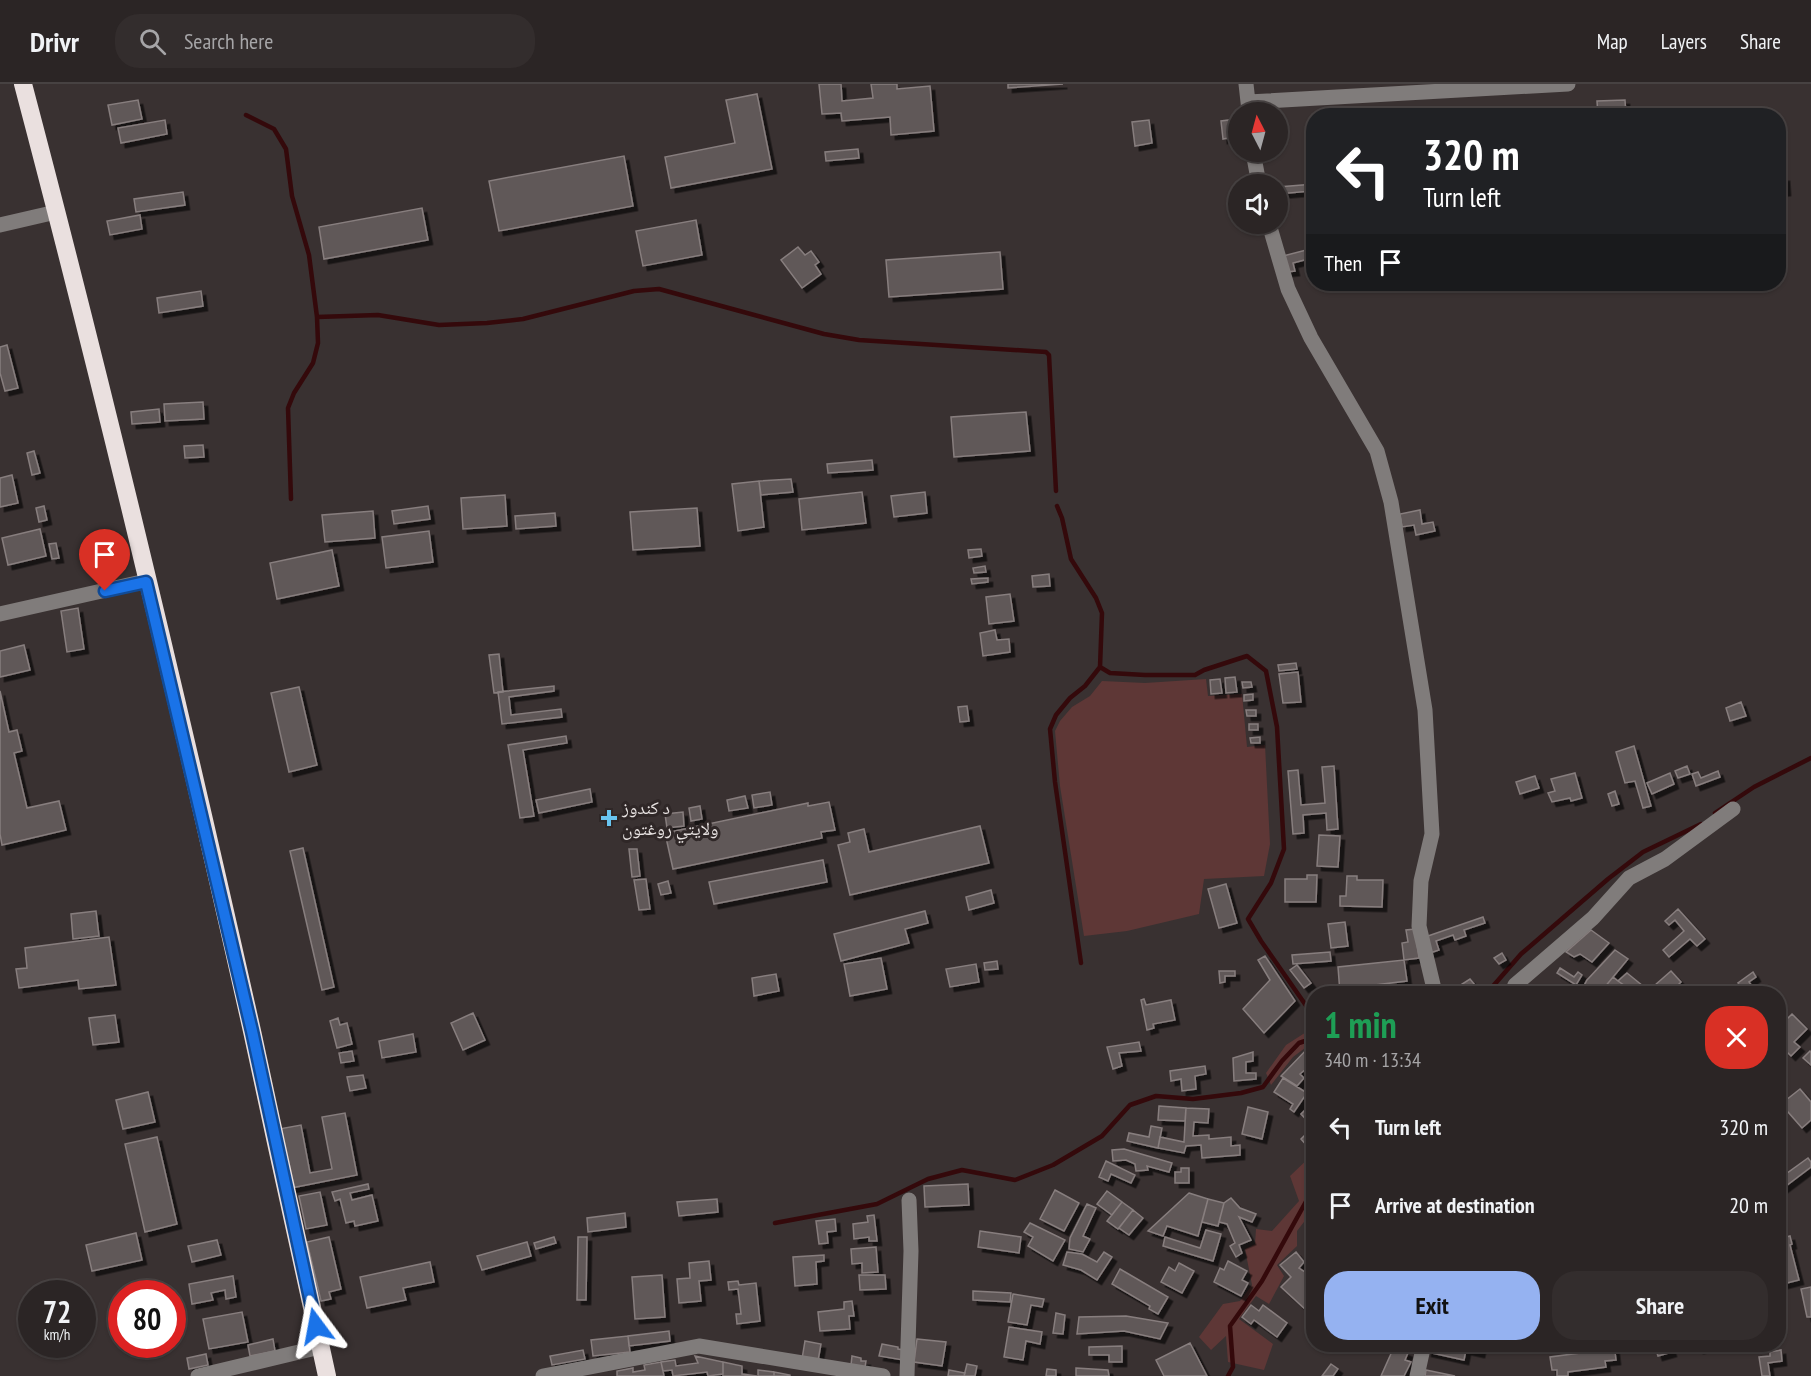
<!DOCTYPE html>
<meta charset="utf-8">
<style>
:root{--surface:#2b2525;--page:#332d2d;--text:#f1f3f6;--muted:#a6a5a7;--line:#474242;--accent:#95b2f1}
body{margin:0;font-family:"PT Sans Narrow","Noto Naskh Arabic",sans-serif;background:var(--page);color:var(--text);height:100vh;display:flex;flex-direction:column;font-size:22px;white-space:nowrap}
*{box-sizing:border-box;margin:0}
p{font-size:20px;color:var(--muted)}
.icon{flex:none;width:33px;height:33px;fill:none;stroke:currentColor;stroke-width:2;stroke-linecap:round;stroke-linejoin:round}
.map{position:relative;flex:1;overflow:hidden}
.side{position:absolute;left:1306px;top:902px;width:480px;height:366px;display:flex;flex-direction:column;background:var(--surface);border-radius:24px;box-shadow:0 2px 4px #0004,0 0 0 2px var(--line)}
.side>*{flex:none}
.top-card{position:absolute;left:1306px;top:24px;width:480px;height:183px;border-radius:24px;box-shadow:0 2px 4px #0004,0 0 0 2px var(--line);background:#202124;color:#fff;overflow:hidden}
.needle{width:39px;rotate:354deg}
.fabs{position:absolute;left:1228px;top:18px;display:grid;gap:12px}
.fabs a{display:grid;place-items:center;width:60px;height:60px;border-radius:50%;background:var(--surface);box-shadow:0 2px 4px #0004,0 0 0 2px var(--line);font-size:30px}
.speed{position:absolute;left:18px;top:1196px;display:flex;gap:12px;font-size:30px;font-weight:700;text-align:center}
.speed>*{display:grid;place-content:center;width:78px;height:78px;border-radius:50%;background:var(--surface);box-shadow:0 2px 4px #0004,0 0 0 2px var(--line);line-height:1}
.speed small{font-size:15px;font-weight:400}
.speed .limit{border:9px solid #d22;background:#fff;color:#111}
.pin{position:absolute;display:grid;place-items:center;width:51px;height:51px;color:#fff;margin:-62px -26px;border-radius:50% 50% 50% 0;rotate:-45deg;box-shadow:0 0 6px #0007}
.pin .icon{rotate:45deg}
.me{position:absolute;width:66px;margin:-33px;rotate:347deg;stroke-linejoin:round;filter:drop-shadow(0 0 4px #0008)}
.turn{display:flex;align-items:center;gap:21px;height:126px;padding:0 18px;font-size:27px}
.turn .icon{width:78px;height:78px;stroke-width:2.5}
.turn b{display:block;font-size:42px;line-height:51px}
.then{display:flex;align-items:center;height:57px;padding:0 18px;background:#0003;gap:12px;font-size:22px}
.round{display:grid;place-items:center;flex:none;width:63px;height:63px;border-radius:24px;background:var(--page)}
.overview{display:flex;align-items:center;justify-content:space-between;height:102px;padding:0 18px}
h1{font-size:36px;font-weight:700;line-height:45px;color:#1e9e55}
.primary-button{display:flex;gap:12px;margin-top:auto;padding:12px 18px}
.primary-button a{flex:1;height:69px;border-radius:24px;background:var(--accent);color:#111;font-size:24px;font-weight:700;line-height:69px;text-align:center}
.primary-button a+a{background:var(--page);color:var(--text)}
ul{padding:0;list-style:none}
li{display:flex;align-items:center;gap:18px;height:78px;padding:0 18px}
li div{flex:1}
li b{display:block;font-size:22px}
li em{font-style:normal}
header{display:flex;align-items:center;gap:36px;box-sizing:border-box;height:84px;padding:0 30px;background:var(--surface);border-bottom:2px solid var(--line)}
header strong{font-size:28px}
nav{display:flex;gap:33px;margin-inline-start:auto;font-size:21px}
.search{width:420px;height:54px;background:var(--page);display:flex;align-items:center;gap:15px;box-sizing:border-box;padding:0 21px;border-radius:24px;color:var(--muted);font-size:22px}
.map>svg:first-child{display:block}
.green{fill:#5e3736}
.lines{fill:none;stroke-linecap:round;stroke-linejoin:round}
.stream{stroke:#34090b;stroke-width:4.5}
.building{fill:#615858;stroke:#877e7e;stroke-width:1.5;filter:url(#shadow)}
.minor{stroke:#807c7b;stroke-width:15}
.highway{stroke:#eae0df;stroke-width:18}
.route-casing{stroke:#114b97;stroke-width:15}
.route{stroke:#1a73e8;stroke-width:10}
.poi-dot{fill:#68c4f0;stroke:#2f2727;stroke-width:2}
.labels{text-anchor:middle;stroke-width:6;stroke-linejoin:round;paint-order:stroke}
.poi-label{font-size:18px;fill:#e7e2e1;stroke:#2f2727;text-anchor:start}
</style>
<header>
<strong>Drivr</strong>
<div class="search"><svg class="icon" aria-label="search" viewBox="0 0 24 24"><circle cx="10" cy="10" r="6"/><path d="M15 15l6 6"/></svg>Search here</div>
<nav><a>Map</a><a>Layers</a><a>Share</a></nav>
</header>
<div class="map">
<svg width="1811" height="1292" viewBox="0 0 1811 1292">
<defs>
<filter id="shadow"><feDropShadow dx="4.5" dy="4.5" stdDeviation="0" flood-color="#0009"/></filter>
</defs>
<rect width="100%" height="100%" fill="#393131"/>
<path class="green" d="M1206,595L1208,612L1242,610L1247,663L1265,661L1270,760L1264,792L1204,795L1199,830L1127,847L1084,852L1060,702L1055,647L1060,637L1072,623L1090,612L1102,597L1145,599Z
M1314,943V962L1309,961L1293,973L1271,1001L1266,989L1286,961Z
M1314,1069V1137L1307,1134L1297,1147V1162L1277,1181L1284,1192L1269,1220L1256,1212L1239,1235L1273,1260L1264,1286L1228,1278L1226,1252L1211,1266L1199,1253L1223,1220L1240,1217L1252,1201L1245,1165L1255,1160L1256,1145L1272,1147L1299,1117L1290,1092Z"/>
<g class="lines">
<path class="stream" d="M246,31L274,45L286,65L292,112L309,171L317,233L318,259L313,279L294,309L288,324L291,415
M317,233L378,231L439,241L487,239L523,235L634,207L659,205L824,250L859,256L1046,268L1049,271L1056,407
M1057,422L1062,434L1071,475L1096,514L1102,529L1100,583L1110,589L1145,591H1195L1204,586L1247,572L1266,587L1277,643L1284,765L1271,799L1248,835L1261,857L1314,933
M1715,729L1754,703L1811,674
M1081,879L1055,698L1050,645L1056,631L1070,614L1085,602L1100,583
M1487,909L1521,870L1608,795L1643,768L1701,740
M775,1139L877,1120L928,1095L962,1086L1015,1096L1053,1081L1102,1052L1130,1021L1156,1012L1193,1015L1241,1009L1263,1003L1282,977L1299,959L1314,954
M1228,1292L1233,1283L1230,1242L1262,1197L1314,1103"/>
</g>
<path class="building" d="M819,0H841L842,17L873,14L871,0H897V5L930,2L934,47L891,51L890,33L842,37L841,29L822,30Z
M1008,0H1063L1008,4Z
M757,10L772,85L671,104L665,73L735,59L726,16Z
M138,16L142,35L112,41L108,21Z
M1625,16L1626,32H1598L1597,17Z
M1497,23L1498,32H1442L1441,28Z
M1432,25V32H1416V26Z
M1381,28V32H1367L1366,29Z
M1236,35L1239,52L1223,55L1221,37Z
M165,36L167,50L121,59L118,44Z
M1149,36L1152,59L1135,62L1132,38Z
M1314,54V61L1307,62V55Z
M858,65L859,74L826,77L825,68Z
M1306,71H1314V98L1309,99Z
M624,72L633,122L499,147L489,97Z
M1785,93L1786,107L1779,108V94Z
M1314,100V113L1312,114L1311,107L1278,110V103Z
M183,108L185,121L136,128L134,115Z
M422,124L428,156L324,175L319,143Z
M140,131L142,145L110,151L107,137Z
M696,136L702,171L643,182L636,147Z
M1314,136V155L1311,137Z
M798,163L805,171L811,167L819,178L815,181L821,190L802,204L781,176Z
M1314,164V181L1312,174L1293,179L1295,187L1287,188L1283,172Z
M1000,168L1003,205L889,213L886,176Z
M201,207L203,222L159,229L157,214Z
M7,261L18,304L5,307L0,289V263Z
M203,318L204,335L165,337L164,320Z
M159,325L160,338L132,340L131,328Z
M1026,328L1030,367L954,373L951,333Z
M203,361L204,373L185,374L184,362Z
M34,367L40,389L32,391L27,369Z
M872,376L873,386L828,389L827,380Z
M12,391L18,419L0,423V394Z
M791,395L793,408L761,411L759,397Z
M759,397L764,443L738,447L732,400Z
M862,408L866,439L802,446L799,415Z
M925,408L927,429L894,433L891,412Z
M505,411L507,442L463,445L461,414Z
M44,422L47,436L39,438L36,424Z
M428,422L430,435L394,440L392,427Z
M697,424L700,462L633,466L630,428Z
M1420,426L1422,440L1433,438L1435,447L1416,451L1414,441L1402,443L1400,430Z
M373,427L375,454L325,458L322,431Z
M555,429L556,442L516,445L515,432Z
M40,445L46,472L8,481L2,454Z
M429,447L433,478L386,484L382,453Z
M56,459L59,474L52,475L49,460Z
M981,465L982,472L969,474L968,466Z
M332,466L339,502L277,515L270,479Z
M985,482L986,488L974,489L973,484Z
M1049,490L1050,502L1033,503L1032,492Z
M988,494V498L972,500L971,495Z
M1010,510L1014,537L989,540L986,513Z
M78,524L84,565L67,568L61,527Z
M995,546L997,556L1009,555L1010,568L983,572L980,549Z
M24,561L30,586L0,593V567Z
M499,570L503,608L494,609L489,571Z
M1296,579L1297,585L1279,587L1278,581Z
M1298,588L1301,618L1283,619L1279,590Z
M1235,593L1237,608L1226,609L1225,594Z
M1220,595L1222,609L1211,610L1210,596Z
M1242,598H1251L1252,603L1243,604Z
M554,602V607L509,613L511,631L561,625L562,633L502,640L498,608Z
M299,603L317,681L289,688L271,609Z
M0,607L9,648L17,646L22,667L14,669L27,724L59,717L66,746L2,761L0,750Z
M1253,610V616L1244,617V611Z
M1741,618L1746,632L1730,637L1726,624Z
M967,622L969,637L960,638L958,623Z
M1246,626H1256V632H1247Z
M1249,640H1258V646H1249Z
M566,652L567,659L523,666L534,732L520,734L508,661Z
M1260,653V659H1251L1250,654Z
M1634,662L1651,722L1643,724L1635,697L1625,699L1616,668Z
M1334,682L1338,745L1327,746L1326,729L1303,731L1304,749L1293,750L1288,687L1298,686L1301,721L1325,719L1322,683Z
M1687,682L1690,690L1678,694L1675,687Z
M1718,687L1720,693L1696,702L1692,690L1698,688L1701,694Z
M1575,689L1582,714L1571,717L1570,714L1552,718L1548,709L1555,707L1551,695Z
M1670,689L1674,700L1652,710L1647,699Z
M1535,692L1539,704L1520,710L1516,698Z
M590,705L592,718L539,729L536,716Z
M1615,707L1619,720L1612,722L1608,710Z
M770,708L772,721L754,724L752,711Z
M745,712L748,724L729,727L727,716Z
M829,718L835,746L821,748L822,754L673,785L665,749L808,719V722Z
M700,722L702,735L691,737L689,724Z
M683,728L684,742L667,744L665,730Z
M980,742L989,779L850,811L838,761L850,758L848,749L864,745L869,768Z
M1319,751L1340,752L1338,783L1317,782Z
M303,764L334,903L322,906L290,767Z
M629,765H637L640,792L632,793Z
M823,776L827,798L714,820L709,798Z
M1307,791H1317L1316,818H1285V795H1307Z
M1347,792H1357V796H1383L1382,823L1340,822V812H1346Z
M646,795L650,825L639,826L634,796Z
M668,797L671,809L661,811L658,800Z
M1226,800L1237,839L1219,844L1208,805Z
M991,806L994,819L969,826L966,813Z
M1678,825L1705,855L1697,862L1690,855L1669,873L1663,866L1684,847L1675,836L1669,841L1665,837Z
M96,827L99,852L73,855L71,830Z
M925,827L928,839L905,845L909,859L841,877L834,850Z
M1483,833L1485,839L1464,846L1466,852L1455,856L1453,851L1436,857L1439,866L1430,869L1425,853Z
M1345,838L1348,862L1331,864L1328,840Z
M1415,845L1419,874L1404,876L1402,859L1408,858L1406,846Z
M1591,846L1609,859L1592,878L1580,870L1574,873L1566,868Z
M109,853L116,901L79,905L78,896L19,904L16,885L27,884L25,864Z
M1615,866L1628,875L1604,904L1600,909H1580L1587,896Z
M1330,868L1331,877L1293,880L1292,871Z
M1502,869L1506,876L1499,880L1494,874Z
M1265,872L1295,917L1264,949L1243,925L1270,896L1258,876Z
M881,874L887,905L850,912L844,880Z
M1404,876L1407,897L1375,901V907L1340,909L1338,883Z
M997,877L998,885L985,886L984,879Z
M976,880L979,898L950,903L946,885Z
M1297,881L1311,899L1304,904L1290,886Z
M1560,884L1574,893L1578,888L1582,891L1576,901L1557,889Z
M1219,887H1235V892H1225V898L1220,899Z
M1671,887L1681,898L1670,909H1646Z
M1753,888L1756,893L1749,898L1757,909H1746L1738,899Z
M1627,889L1643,902L1636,909L1618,897Z
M776,890L779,907L754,912L752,894Z
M1613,893L1618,897L1635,909H1611L1604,904Z
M1470,895L1475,901L1463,909H1448Z
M1144,915L1146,921L1171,916L1175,936L1153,940L1154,944L1147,946L1141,916Z
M473,929L485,956L463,966L451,939Z
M1792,930L1807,945L1794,958L1800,963L1791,972L1779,960V943Z
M115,931L119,958L93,961L89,934Z
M338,934L340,941L347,939L352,960L337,964L330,937Z
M413,950L416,968L382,974L379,957Z
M1139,958L1141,967L1119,969L1122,982L1113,985L1107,963Z
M1309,963L1314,969V982L1312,980L1300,990L1304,994L1297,1002L1281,992Z
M352,967L354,977L341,979L339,969Z
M1810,967L1811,969V981L1803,974Z
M1253,968V977L1246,978V989H1256V995L1234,997L1233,974Z
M1205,982L1206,990L1195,992L1196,1005L1182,1007L1181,995L1171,997L1170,987Z
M363,991L366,1004L350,1007L347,993Z
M1283,994L1307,1009L1294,1028L1290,1025L1293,1020L1274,1008Z
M1800,1005L1811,1018V1036L1802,1044L1781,1020Z
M148,1008L155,1038L123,1045L116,1016Z
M1314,1017V1057L1308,1063L1301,1055L1313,1043L1301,1030Z
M1159,1022L1186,1024L1185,1037L1158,1036Z
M1248,1023L1268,1028L1262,1055L1242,1050Z
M1186,1024L1209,1025L1208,1039L1194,1038L1193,1052L1209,1051V1055L1231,1053V1062L1240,1061V1071L1202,1074L1201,1061L1186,1062L1184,1069L1158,1064L1160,1053L1184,1058Z
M345,1029L357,1091L291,1104L279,1045L301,1041L310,1089L332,1085L322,1033Z
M1151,1042L1162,1044L1158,1064L1127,1057L1129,1049L1149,1053Z
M157,1053L177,1140L145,1148L125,1060Z
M1124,1065L1172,1079L1169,1088L1147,1082L1148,1086L1136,1087L1135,1080L1126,1076L1113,1077L1112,1066Z
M1808,1074L1811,1078V1083L1782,1105L1779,1101V1095Z
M1106,1077L1135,1091L1131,1099L1111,1090L1108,1097L1099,1093Z
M1181,1084H1189V1099H1175V1088H1181Z
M368,1100L369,1105L350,1109L352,1116L372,1111L378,1137L355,1142L354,1137L346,1139L340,1115L335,1117L332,1108Z
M968,1100L969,1121L925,1123L924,1102Z
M1055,1106L1079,1119L1064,1147L1040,1135Z
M1107,1107L1122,1118L1112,1131L1097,1120Z
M320,1108L327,1141L306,1145L299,1112Z
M1189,1109L1208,1115L1198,1152L1167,1142L1163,1152L1148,1147Z
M1231,1114L1240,1124L1256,1130L1252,1138L1239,1133L1251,1156L1239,1161L1242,1169L1236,1173L1230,1162L1235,1159L1227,1140L1219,1138L1224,1119Z
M717,1115L718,1128L679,1132L677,1118Z
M1208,1115L1224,1119L1218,1142L1202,1138Z
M1122,1118L1133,1126L1118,1145L1107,1137Z
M1087,1120L1096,1124L1083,1152L1090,1155L1083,1168L1069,1165L1070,1154Z
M1133,1126L1143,1134L1129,1151L1119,1144Z
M625,1129L626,1143L588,1148L587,1134Z
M874,1131L877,1157H869V1153L854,1155L853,1140L868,1138L867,1132Z
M835,1135L836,1147L827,1148L828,1159L819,1160L816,1137Z
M1030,1139L1065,1156L1053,1177L1028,1162L1033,1153L1024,1148Z
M1206,1146L1221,1150L1213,1177L1163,1162L1165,1153L1200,1164Z
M980,1147L1021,1153L1019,1169L978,1163Z
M136,1149L142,1176L92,1187L86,1161Z
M1790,1152L1792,1160L1790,1161L1799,1196L1779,1201V1155Z
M329,1153L341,1205L329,1208L331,1215L321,1217L307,1158Z
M554,1153L556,1159L536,1165L534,1159Z
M578,1153H587L586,1216H577Z
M217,1156L221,1171L192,1178L188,1162Z
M527,1158L531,1172L482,1186L477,1172Z
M876,1163L878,1188L862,1189V1179L852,1180L851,1165Z
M1067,1168L1082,1170L1097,1178L1104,1168L1112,1173L1097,1196L1081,1186L1063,1181Z
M1296,1168L1304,1178L1299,1184L1308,1190L1311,1186L1314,1188V1218L1306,1226L1281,1203L1291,1193L1280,1181Z
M824,1171V1177L816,1178L817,1200L795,1202L793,1173Z
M709,1177L711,1196L699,1197L701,1217L679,1219L677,1195L690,1194L689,1179Z
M1228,1177L1247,1187L1242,1196L1248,1199L1241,1212L1214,1198L1220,1184L1224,1186Z
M430,1178L434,1198L403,1204L406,1216L367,1224L360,1193Z
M1179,1179L1194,1187L1182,1209L1161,1198L1169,1183L1175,1187Z
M1120,1185L1168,1213L1158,1230L1149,1225L1150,1222L1112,1200Z
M662,1191L665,1233L635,1235L632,1193Z
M859,1191H885L886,1205L860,1206Z
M233,1192L236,1213L226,1215L225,1206L211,1209L213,1216L192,1220L189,1200Z
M738,1197L739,1201L756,1199L760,1237L737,1240L736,1230H741L738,1205L729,1206L728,1198Z
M1811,1203V1233H1807L1801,1205Z
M973,1207L1011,1209L1010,1218L973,1216Z
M1013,1210L1044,1215L1042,1223L1031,1221L1027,1241L1008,1238Z
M852,1217L854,1232H849L850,1245L820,1247L818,1228L844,1225V1218Z
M1251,1221L1259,1227L1263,1221L1287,1239L1277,1253L1254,1236L1251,1240L1242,1233Z
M242,1228L248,1258L209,1265L203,1235Z
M1056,1229L1065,1231L1063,1250L1053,1249Z
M1314,1231V1248L1306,1241Z
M1126,1232L1168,1239L1160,1255L1124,1247L1077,1250L1079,1233Z
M1009,1243L1042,1248L1040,1260L1026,1257L1023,1276L1004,1273Z
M669,1247L670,1257L629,1262L628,1252Z
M628,1252L630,1268L593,1272L591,1256Z
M273,1255L275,1267L250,1272L248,1261Z
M917,1255L946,1258L942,1282L914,1278Z
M805,1257L821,1260L818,1277L802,1275Z
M1190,1259L1207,1292H1164L1156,1276Z
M882,1260L898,1263V1265L905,1266L903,1276L879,1272Z
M1429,1260H1443L1464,1265L1465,1260L1482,1261L1480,1269L1466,1266L1464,1276L1427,1268Z
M1602,1260H1614L1616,1276L1605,1277L1606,1283L1568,1288V1292H1557V1286H1552L1550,1273L1603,1266Z
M1654,1260H1669L1672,1268L1658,1272Z
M1698,1260H1708V1263L1699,1265Z
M1122,1262V1278H1109V1271H1089V1263Z
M1394,1263L1408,1269L1405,1276L1411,1278L1404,1292H1381Z
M583,1266L585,1275L552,1281L550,1272Z
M1781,1266L1782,1277L1768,1279L1770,1292H1762L1759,1273L1770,1272V1268Z
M206,1270L208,1281L189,1285L187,1274Z
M695,1272L723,1278V1290L708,1292L707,1288L673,1292L672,1286L663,1287L661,1278L675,1276L676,1282L698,1279Z
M852,1272L861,1274V1277H866L865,1283L851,1281Z
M661,1278L664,1292H617V1287L633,1284V1288L645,1286L644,1281Z
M723,1278L742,1282V1290L757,1292H723Z
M967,1280L977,1282L975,1292H964Z
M1331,1280L1338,1285L1333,1292H1322Z
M1076,1284L1108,1286L1109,1292H1076Z
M1047,1285L1056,1286V1292H1046Z
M758,1286L774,1288V1292H758Z
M949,1286L965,1289L964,1292H948Z
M1426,1286L1455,1292H1425Z
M774,1288L790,1291V1292H774Z"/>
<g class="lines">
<path class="minor" d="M1246,0L1249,27
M1248,18L1568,0
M1253,68L1259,100
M1269,140L1288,205L1311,254L1377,367L1391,418L1425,626L1432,750L1421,797L1419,842L1435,909
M0,141L56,128
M0,530L146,497
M1512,909L1515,901L1593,834L1629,794L1665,775L1733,725
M198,1292L320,1263
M543,1292L699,1262L883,1292
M907,1292L911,1167L909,1116
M1417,1292L1424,1260"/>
<path class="highway" d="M23,0C106,314 181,630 252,947C277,1062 301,1177 327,1292"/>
</g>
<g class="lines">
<g class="route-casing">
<path id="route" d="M105,507L146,498L252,947L316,1242"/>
</g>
<use href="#route" class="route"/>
</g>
<path class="poi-dot" d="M606 725h6v6h6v6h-6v6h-6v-6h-6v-6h6z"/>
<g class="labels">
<g class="poi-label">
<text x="622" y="730">د کندوز<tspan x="622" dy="21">ولایتي روغتون</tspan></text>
</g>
</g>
</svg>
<div class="fabs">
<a><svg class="needle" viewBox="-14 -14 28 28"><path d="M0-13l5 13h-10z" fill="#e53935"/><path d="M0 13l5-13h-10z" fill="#a6a5a7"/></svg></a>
<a><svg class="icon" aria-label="sound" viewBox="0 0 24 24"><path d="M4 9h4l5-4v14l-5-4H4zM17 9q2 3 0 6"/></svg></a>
</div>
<div class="speed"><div>72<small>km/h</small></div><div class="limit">80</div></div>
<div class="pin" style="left:105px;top:507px;background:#d93025"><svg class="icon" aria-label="arrive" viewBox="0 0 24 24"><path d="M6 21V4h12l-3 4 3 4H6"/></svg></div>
<svg class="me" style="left:316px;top:1242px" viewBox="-20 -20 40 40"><path d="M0-17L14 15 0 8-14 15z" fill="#1a73e8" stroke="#fff" stroke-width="4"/></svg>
<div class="top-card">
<div class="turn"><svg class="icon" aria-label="left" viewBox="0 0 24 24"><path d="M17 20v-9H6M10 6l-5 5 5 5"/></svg><div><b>320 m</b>Turn left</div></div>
<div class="then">Then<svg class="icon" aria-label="arrive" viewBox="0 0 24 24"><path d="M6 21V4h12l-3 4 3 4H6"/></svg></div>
</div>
<section class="side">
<div class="overview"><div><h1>1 min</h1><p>340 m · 13:34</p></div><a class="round" style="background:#d93025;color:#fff"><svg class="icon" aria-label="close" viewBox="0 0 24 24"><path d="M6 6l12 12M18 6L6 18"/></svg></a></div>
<ul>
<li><svg class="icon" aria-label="left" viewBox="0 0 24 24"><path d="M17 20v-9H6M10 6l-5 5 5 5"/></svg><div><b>Turn left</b></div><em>320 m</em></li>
<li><svg class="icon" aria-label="arrive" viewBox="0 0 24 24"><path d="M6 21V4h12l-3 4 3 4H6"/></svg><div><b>Arrive at destination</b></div><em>20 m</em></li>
</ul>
<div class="primary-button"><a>Exit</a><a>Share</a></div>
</section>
</div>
